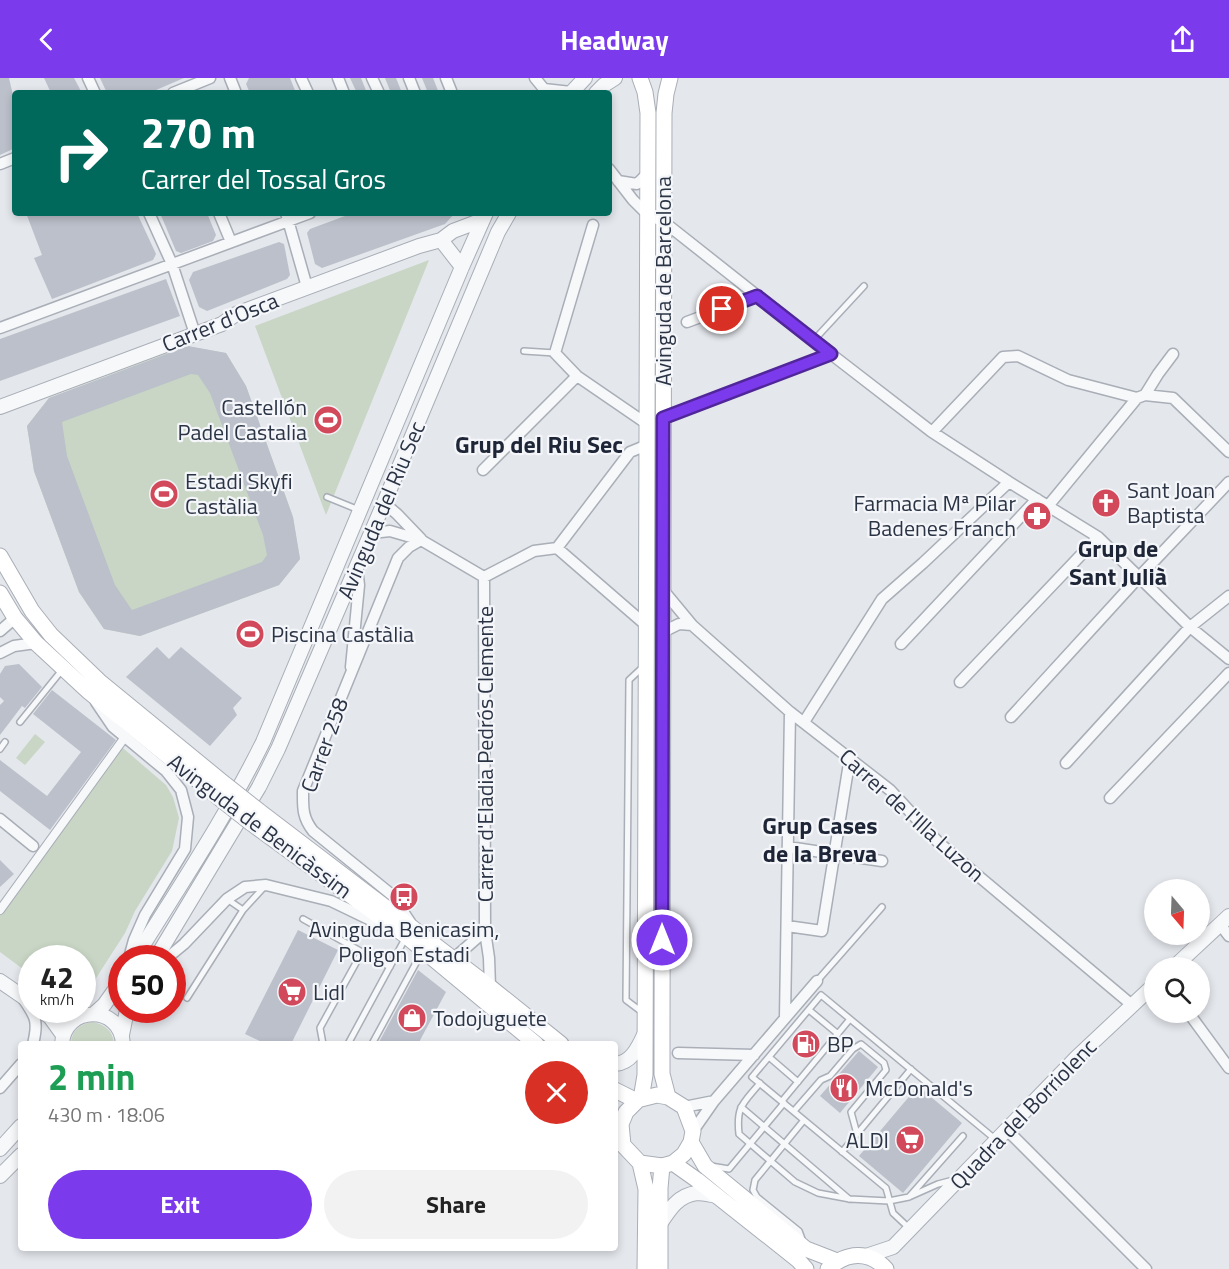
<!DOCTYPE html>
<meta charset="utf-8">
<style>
:root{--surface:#fff;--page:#f2f2f2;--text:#222;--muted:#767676;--accent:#7c3aed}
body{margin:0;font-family:"Titillium Web",sans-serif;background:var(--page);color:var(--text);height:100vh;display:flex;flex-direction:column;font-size:22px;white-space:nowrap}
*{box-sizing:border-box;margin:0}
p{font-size:20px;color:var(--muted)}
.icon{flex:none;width:33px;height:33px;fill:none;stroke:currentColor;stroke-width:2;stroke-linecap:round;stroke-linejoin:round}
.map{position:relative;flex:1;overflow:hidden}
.drawer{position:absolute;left:18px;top:963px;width:600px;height:210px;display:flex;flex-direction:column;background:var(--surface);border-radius:6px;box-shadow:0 3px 9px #0003}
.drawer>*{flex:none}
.hud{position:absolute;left:12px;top:12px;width:600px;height:126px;border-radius:6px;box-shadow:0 3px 9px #0003;background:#00695c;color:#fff;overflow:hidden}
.needle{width:39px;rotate:161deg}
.buttons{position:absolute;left:1144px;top:801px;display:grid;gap:12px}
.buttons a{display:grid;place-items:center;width:66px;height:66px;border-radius:50%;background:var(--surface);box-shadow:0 3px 9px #0003;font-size:30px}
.speed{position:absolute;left:18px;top:867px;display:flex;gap:12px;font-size:30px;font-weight:700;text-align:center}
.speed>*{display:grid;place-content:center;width:78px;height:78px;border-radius:50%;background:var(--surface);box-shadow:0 3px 9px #0003;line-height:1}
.speed small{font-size:15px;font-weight:400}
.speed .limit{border:9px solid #d22;background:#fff;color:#111}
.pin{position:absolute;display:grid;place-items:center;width:51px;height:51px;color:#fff;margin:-26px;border:3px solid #fff;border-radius:50%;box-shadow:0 2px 6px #0007}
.me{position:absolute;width:66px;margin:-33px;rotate:0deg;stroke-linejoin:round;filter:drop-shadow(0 0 4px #0008)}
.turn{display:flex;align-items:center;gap:21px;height:126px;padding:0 30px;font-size:27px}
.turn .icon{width:78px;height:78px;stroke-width:2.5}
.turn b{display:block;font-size:42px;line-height:51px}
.round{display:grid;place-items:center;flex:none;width:63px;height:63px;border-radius:32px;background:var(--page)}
.summary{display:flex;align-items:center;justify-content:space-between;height:102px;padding:0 30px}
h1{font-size:36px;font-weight:700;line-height:45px;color:#1e9e55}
.primary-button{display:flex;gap:12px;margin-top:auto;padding:12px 30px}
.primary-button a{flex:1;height:69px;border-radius:36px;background:var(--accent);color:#fff;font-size:24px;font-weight:700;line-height:69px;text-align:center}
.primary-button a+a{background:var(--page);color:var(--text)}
header{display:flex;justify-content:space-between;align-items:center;height:78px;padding:0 30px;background:var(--accent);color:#fff;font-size:27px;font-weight:700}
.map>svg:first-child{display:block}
.green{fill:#c9d6c5}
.building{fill:#bbc0ca;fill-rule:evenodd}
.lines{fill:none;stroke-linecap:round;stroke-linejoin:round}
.service-casing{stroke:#a9aeb7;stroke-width:8}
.pedestrian-casing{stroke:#a9aeb7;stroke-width:10}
.minor-casing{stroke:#a9aeb7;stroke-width:13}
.tertiary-casing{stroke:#a9aeb7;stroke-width:16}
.secondary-casing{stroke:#a9aeb7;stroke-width:17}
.service{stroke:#f7f8fa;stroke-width:5}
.pedestrian{stroke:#f7f8fa;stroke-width:8}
.minor{stroke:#f7f8fa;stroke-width:10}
.tertiary{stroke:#f7f8fa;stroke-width:14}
.secondary{stroke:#fff;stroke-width:15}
.secondary-bridge-casing{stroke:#a9aeb7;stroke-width:17;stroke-linecap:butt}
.secondary-bridge{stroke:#fff;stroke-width:15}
.route-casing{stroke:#51269a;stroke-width:15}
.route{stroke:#7c3aed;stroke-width:10}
.labels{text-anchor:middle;stroke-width:4.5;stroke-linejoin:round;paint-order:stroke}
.street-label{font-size:22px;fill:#2b3445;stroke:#f4f6f9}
.poi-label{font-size:22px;fill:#2b3445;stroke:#f4f6f9;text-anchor:start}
.neighbourhood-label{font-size:24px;font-weight:bold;fill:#1d2536;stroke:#f4f6f9}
</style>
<header><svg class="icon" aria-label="back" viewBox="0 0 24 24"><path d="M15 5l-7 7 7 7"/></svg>Headway<svg class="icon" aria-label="share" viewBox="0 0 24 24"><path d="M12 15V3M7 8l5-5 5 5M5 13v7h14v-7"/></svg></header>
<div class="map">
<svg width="1229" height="1191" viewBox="0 0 1229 1191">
<rect width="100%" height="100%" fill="#e4e7ec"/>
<path class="green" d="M429,182L326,437L255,248Z
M186,268L226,275L246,308L293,439L300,481L279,507L140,558L104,551L79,514L34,393L27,348L49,320Z
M35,656L45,664L25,687L16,680Z
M117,665L166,707L173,719L179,740L172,773L135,833L125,855L91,908L83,912L82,880H32L31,897L0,874V826Z
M92,944C105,946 113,953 114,966H71C71,953 80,946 92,944Z"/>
<path class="building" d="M0,0H9L15,26V70L0,77Z
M44,0H74L82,15H51Z
M100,0H184L149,15H107Z
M249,0H290L296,15H250L246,6Z
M350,0H361L367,15H357Z
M385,0H396L402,15H391Z
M422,0H433L439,15H428Z
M26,135H137L156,176L153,182L52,221L34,180L42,177Z
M160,135H207L216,157L213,163L181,175L176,173Z
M353,135H455L445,146L322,190L315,186L307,155L310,151Z
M279,164L284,166L290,197L287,201L207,233L199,229L189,202L193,194Z
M166,201L180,238L0,303V261Z
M188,268L226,275L246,308L293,439L300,481L279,507L140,558L104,551L79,514L34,393L27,348L49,320ZM191,296L198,297L210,315L263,457L267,477L262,484L132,532L115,507L67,378L62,344Z
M157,569L169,581L181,569L242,620L233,630L237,637L210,668L126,599Z
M19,586L42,609L25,630L22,628L0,657V627L4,623L0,619V596L5,588Z
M52,612L116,662L50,752L0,713V682L47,718L81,674L33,636Z
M0,782L14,796L0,809Z
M298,852L338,872L291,966H266L245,956Z
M418,892L446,914L418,966H378Z
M859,973L878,989L840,1035L820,1018Z
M918,1008L962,1045L903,1115L859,1078Z"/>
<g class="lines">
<g class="service-casing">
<path id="service" d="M814,262L864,208
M524,273L555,275
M327,419L359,432
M20,644L62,592
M0,671L5,664
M227,821L243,832L265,808
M303,841L362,874
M817,903L882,829
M187,920L243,832
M809,932L838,956
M642,934L626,922L629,602L644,588
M323,966L320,950L362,874L390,889
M348,966L406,859
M372,966L423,872
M769,979L798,1004
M760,1005C743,1026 736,1028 739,1056L795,1104L818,1115L850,1121L889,1123L909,1119L963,1058
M782,1023L850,941
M741,1029L849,1121
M794,1033L821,1002L830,998L853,971L861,966L884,985L886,992L851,1034L857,1056
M842,1074L911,991
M711,1088L729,1091L784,1025
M911,1118L938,1106L953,1102
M909,1150L893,1135L886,1110L752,999L821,917L995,1061
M802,1161L799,1153L757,1119L753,1112L755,1102L804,1042"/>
</g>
<g class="pedestrian-casing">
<path id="pedestrian" d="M0,832L125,659"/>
</g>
<g class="minor-casing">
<path id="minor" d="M88,0L95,15
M230,0L236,15
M301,0L308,15
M338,0L344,15
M372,0L379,15
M409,0L415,15
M446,0L452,15
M535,0L544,11L571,14
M173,15L210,0
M0,86L15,80
M609,91L633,122L648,137L664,144L831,276L932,354L1009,404L1098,459L1190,549L1229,581
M618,103L637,106L648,95
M149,135L172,186L195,256
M219,135L231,164
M286,135L307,209
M593,147L555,275L577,298L647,346
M687,244L757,218
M0,250L310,135
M1145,317L1158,296L1173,276
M663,340L831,276
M932,354L1003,279L1018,278L1068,302L1137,320L1145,317L1173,320L1229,374
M483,392L577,298
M384,425L397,436L421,461
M1048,428L1137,320
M372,455L390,453L421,462L484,499L534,473L557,470L647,548
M557,470L630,374L647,367
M484,499L485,853L489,880L490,909
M663,512L692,547L790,634L890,712L938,764L1132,927
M0,553L15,540
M663,554L679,546L692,547
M901,566L1037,421
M0,575L14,568L36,565
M351,589L359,507L357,490
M960,604L1098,459
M96,624L113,649L166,693L181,712L188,739L185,771L145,837L134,862L129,880
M1011,639L1139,499L1229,404
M804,644L882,521L923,485L1009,404
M1066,685L1190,549L1229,518
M1110,720L1229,595
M0,741L33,768
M788,769L882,783
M410,844L392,817L313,753C302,739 303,729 303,713L398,480L409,469L421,462
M1220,846L1229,858
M787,848L822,853L850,679
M167,880L184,866L227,821L245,809L266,807L331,823L385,849
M453,881L485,853
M22,919C35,938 39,942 33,966
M1188,934L1229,990
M785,940L790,634
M678,975L754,977
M0,1010L21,986
M684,1029L714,1023
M1007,1052L1146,1191
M693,1053L714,1023L817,903"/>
</g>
<g class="tertiary-casing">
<path id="tertiary" d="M571,15L585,0
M596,15L604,7L615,0
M441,162L462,189
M0,329L222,246L236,236L419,168L441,162L453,153L482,142
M135,880C179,809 226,739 263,664L462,189L486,135
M156,880L259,709L278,671L384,425L498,154L509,135
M1173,890L1229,838
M0,903L32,925
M40,932L50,939L63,957
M95,935L104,927L122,902
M122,957L127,932
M62,966C64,927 121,926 123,966
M615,986C631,985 638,970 644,957
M0,1071L21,1048
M0,1098L21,1077
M660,1146C669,1132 678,1117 697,1115C703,1115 711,1117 717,1118
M866,1178L893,1169L1077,979L1155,906"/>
</g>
<g class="secondary-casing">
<path id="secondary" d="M0,478L32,533L51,557L99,603L226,707
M0,515L15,540L36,565L89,614L218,719
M259,733L490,909L561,966
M251,745L406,858L536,966
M615,1012L637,1023L626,1034L621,1046L623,1067L640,1085L662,1088L673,1085L684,1076L691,1064L693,1053L684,1029L668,1019L657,1017L641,1021L645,997L648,35L645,14L640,0
M668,1019L662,996V955L664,35L666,16L670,0
M691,1064L705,1088L806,1171L837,1183
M640,1085L646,1111L645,1191
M673,1085L697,1102L798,1182L806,1191
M660,1191V1110L662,1088
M828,1191C846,1174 869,1172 886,1191"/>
</g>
<use href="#service" class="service"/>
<use href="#pedestrian" class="pedestrian"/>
<use href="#minor" class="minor"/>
<use href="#tertiary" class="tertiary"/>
<use href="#secondary" class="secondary"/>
<g class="secondary-bridge-casing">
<path id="secondary-bridge" d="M226,707L259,733
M218,719L251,745"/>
</g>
<use href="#secondary-bridge" class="secondary-bridge"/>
</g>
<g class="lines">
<g class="route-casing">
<path id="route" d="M662,862L663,340L831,276L757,218L722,231"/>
</g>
<use href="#route" class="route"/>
</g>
<defs>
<g id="stadium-disc" transform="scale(1.5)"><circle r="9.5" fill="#d1495b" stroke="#f4f6f9"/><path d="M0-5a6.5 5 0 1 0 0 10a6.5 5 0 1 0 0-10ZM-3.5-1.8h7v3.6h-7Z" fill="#fff"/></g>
<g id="church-disc" transform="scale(1.5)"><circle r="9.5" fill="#d1495b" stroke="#f4f6f9"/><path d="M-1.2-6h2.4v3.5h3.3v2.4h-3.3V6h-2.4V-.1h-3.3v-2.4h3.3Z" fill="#fff"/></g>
<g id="pharmacy-disc" transform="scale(1.5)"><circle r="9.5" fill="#d1495b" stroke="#f4f6f9"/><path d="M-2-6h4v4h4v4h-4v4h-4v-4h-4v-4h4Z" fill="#fff"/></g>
<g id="bus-disc" transform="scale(1.5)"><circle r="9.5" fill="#d1495b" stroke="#f4f6f9"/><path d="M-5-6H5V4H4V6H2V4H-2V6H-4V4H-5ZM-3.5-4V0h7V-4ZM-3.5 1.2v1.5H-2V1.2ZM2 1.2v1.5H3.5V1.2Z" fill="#fff"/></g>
<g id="supermarket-disc" transform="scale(1.5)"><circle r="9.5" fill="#d1495b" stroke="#f4f6f9"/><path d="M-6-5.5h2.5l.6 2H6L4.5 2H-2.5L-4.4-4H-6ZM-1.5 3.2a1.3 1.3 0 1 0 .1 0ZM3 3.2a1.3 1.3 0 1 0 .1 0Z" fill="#fff"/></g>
<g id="shop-disc" transform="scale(1.5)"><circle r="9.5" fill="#d1495b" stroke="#f4f6f9"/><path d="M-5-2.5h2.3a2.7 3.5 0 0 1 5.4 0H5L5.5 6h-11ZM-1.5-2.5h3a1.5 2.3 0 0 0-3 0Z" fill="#fff"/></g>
<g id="fuel-disc" transform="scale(1.5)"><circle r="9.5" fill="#d1495b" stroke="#f4f6f9"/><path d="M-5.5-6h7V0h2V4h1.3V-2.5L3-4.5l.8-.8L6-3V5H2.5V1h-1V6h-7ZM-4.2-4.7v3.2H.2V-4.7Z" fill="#fff"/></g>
<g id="restaurant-disc" transform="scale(1.5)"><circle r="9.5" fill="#d1495b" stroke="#f4f6f9"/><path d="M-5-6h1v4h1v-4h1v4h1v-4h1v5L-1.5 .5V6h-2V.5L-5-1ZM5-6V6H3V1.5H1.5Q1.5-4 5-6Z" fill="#fff"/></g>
</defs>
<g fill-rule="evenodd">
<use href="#stadium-disc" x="328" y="342"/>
<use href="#stadium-disc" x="164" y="416"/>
<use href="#church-disc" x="1106" y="425"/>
<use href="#pharmacy-disc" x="1037" y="438"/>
<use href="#stadium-disc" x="250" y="556"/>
<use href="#bus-disc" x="404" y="819"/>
<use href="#supermarket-disc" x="292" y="914"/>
<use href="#shop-disc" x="412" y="940"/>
<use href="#fuel-disc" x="806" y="966"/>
<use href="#restaurant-disc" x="844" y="1010"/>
<use href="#supermarket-disc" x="910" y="1062"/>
</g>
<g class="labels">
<g class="street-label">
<text transform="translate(663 203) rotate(-90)" y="8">Avinguda de Barcelona</text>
<text transform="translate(220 244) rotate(-22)" y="8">Carrer d'Osca</text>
<text transform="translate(381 432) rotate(-67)" y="8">Avinguda del Riu Sec</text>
<text transform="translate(324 667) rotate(-70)" y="8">Carrer 258</text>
<text transform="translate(485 676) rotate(-90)" y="8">Carrer d'Eladia Pedrós Clemente</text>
<text transform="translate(912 737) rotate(42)" y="8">Carrer de l'Illa Luzon</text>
<text transform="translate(260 748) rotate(37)" y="8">Avinguda de Benicàssim</text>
<text transform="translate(1023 1036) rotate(-46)" y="8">Quadra del Borriolenc</text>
</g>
<g class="poi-label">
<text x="307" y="337" text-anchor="end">Castellón<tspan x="307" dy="25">Padel Castalia</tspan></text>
<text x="185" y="411">Estadi Skyfi<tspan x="185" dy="25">Castàlia</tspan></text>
<text x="1127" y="420">Sant Joan<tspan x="1127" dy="25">Baptista</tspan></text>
<text x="1016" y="433" text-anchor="end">Farmacia Mª Pilar<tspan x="1016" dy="25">Badenes Franch</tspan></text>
<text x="271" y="564">Piscina Castàlia</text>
<text x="404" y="859" text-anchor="middle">Avinguda Benicasim,<tspan x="404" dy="25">Poligon Estadi</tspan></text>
<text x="313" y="922">Lidl</text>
<text x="433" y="948">Todojuguete</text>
<text x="827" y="974">BP</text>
<text x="865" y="1018">McDonald's</text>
<text x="889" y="1070" text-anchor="end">ALDI</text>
</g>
<g class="neighbourhood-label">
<text x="539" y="375">Grup del Riu Sec</text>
<text x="1118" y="479">Grup de<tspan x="1118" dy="28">Sant Julià</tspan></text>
<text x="820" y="756">Grup Cases<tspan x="820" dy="28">de la Breva</tspan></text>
</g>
</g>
</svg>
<div class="buttons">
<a><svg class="needle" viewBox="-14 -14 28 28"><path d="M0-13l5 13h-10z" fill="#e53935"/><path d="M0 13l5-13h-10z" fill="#767676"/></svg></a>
<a><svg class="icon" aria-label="search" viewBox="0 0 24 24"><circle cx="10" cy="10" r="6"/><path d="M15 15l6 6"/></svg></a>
</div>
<div class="speed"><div>42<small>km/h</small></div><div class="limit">50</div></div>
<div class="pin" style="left:722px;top:231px;background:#d93025"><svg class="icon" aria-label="arrive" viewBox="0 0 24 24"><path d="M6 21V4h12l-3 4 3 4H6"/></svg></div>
<svg class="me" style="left:662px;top:862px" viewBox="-20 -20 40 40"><circle r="17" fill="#7c3aed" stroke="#fff" stroke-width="3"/><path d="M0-11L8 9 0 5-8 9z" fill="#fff"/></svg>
<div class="hud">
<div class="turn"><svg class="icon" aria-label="right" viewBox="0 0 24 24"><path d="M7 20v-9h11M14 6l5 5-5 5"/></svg><div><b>270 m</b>Carrer del Tossal Gros</div></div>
</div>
<section class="drawer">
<div class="summary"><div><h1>2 min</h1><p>430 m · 18:06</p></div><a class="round" style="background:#d93025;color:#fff"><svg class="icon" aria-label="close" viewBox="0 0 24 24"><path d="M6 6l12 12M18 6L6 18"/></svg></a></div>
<div class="primary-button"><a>Exit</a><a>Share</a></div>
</section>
</div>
